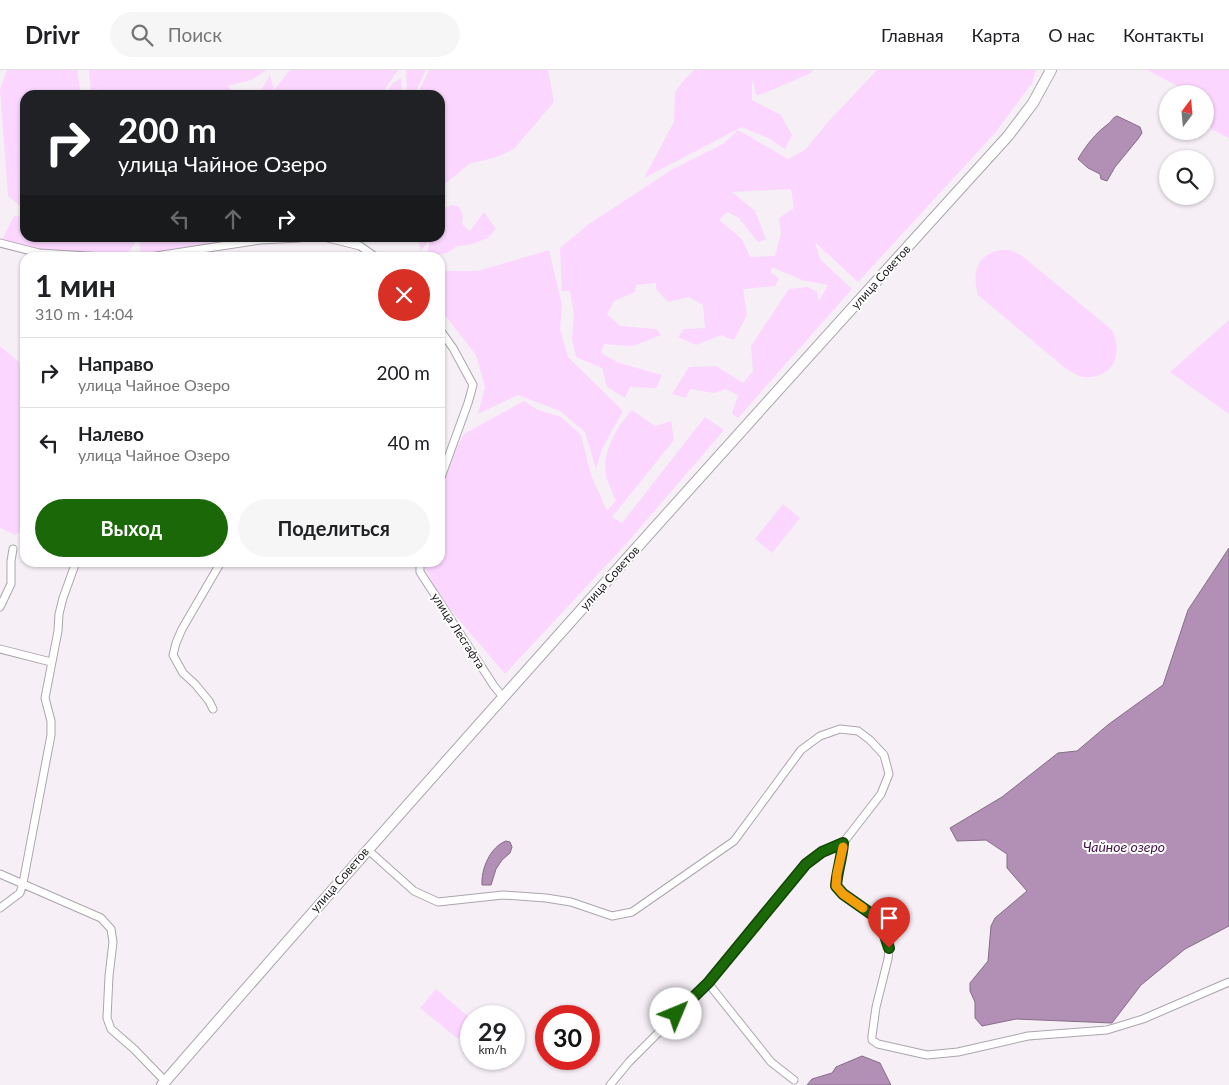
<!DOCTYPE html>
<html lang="ru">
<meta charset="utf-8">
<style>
:root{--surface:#fff;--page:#f6f6f6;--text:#202124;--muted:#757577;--line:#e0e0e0;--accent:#1a6807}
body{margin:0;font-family:Lato,sans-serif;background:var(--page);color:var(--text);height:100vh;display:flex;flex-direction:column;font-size:19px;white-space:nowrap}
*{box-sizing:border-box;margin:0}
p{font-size:16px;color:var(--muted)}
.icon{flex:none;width:28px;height:28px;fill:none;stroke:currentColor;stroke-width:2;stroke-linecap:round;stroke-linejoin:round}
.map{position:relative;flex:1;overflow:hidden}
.drawer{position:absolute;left:20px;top:182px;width:425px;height:315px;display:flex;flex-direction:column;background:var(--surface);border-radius:15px;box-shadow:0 1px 4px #0004}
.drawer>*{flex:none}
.top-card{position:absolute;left:20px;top:20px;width:425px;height:152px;border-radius:15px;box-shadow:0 1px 4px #0004;background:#202124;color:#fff;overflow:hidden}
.needle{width:32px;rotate:16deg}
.buttons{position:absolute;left:1159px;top:15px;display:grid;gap:10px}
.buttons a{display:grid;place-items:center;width:55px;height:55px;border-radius:50%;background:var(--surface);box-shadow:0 1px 4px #0004;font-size:25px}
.speed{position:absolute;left:460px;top:935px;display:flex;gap:10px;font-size:25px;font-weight:700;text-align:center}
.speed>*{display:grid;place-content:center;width:65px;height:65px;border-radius:50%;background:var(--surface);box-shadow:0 1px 4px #0004;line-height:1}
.speed small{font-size:12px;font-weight:400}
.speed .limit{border:8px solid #d22;background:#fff;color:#111}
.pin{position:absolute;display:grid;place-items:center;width:42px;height:42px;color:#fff;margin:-51px -21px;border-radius:50% 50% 50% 0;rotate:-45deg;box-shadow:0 0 5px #0007}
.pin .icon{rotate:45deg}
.me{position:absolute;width:55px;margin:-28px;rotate:45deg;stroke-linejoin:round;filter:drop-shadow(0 0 4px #0008)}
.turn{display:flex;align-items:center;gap:18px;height:105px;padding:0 15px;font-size:22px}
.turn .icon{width:65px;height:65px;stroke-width:2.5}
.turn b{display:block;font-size:35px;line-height:42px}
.lanes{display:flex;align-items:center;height:48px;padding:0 15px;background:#0003;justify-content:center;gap:25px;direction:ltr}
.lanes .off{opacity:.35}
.round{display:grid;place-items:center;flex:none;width:52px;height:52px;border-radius:26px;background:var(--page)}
.headline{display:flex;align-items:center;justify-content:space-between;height:85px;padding:0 15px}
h1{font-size:30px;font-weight:700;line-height:38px}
.cta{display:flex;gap:10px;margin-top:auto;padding:10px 15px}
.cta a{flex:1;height:58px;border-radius:30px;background:var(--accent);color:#fff;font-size:20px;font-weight:700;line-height:58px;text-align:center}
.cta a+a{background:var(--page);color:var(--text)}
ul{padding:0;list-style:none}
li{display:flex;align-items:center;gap:15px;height:70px;padding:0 15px;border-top:1px solid var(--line)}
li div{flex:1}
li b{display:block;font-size:19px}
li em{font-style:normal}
header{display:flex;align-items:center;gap:30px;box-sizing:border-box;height:70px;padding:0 25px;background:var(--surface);border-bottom:1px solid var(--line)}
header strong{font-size:24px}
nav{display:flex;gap:28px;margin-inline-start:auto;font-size:18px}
.search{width:350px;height:45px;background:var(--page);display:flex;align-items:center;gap:12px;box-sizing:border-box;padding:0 18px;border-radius:28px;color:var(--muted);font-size:19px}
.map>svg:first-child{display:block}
.green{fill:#fbd6fe;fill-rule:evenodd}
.water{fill:#b290b5;stroke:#856c87}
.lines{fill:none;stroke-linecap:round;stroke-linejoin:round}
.street-casing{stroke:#aca5ad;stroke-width:9}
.secondary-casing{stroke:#aca5ad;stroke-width:12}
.street{stroke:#fff;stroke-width:7}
.secondary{stroke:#fff;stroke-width:10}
.route-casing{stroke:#114405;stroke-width:12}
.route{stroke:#1a6807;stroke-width:9}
.slow{stroke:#f59e0b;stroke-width:9}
.labels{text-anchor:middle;stroke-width:4;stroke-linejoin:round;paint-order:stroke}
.street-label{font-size:12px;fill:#1b191c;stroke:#fff}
.water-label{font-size:14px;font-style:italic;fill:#431748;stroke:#fff}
</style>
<header>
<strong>Drivr</strong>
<div class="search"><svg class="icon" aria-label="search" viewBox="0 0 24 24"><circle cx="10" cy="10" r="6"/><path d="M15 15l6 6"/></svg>Поиск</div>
<nav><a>Главная</a><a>Карта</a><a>О нас</a><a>Контакты</a></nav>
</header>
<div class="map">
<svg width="1229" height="1015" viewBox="0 0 1229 1015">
<rect width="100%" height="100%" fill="#f6eff6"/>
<path class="green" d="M7,0H77L81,25H25V129L20,136L8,126L0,19Z
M89,0H267L251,10L228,16L235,25H96L99,16L94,25H91Z
M290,0H398L381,25H258L270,5L274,20Z
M406,0H426L414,25H407Z
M429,0H548L554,32L514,79L497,87L469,94L440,118V25H417Z
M694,0H814L809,4L757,26L752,10V30L781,45L792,65L785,79L770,69L742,57L644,108L674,52L675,22L684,10Z
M877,0H1036L1032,13L995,63L858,212L815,172L820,189L852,219L738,348L732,344L738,325L725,319L714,323L690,319L686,328L672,324L689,297L716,296L743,313L753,301L751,276L789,219L808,217L817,222L819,231L828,215L802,210L772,197L771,203L779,208L775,216L743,219L747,245L734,270L721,265L696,275L678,267L684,259L705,258L703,235L689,227L668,232L656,219V213L636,215L635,222L614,231L607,244L620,256L656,259L661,265L633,276L604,274L601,283L619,293L662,305L656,318L630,317L625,328L607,317L602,298L576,287L572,269L574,245L570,221H562L560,178L589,154L673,99L723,74L738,60L788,89L805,80L828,52ZM791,119L794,138L779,148L781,164L775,186L750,187L742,169L719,150L727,142L738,147L758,172L766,169L755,141L732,122Z
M1147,0H1229V68L1211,59L1205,24H1193Z
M401,8L402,25H385L393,13Z
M452,135L459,137L463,146L462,154L470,161L484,142L496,159L488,168L469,175L457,176L447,183L427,187L430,169L421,181L417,168H440V140Z
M14,146L25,147V168H138L127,185L53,183L2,170Z
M139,168H246L248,173C213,183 177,183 141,186Z
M549,180L562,235L560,259L568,287L623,341L602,379L596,399L585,362L560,341L518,325L478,344L485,317L476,285L440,239V201H478Z
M999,180H1010L1021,185L1112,260C1123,282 1115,308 1086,307C1078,307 1072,302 1065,298L978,225C972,203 976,186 999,180Z
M1229,250V344L1170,302Z
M0,276L20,293L25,289V459L15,465L0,458Z
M524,331L538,340L561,347L581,365L591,405L607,441L616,431C613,423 608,414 606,405C602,382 617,356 632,340L655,356L671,351L674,370L612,447L622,453L705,347L724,360L625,475L505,604L438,525L423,493L440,492V419L448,393L464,364Z
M783,434L800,448L772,483L755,469Z
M436,919L471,949V953L458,969L420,938Z"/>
<path class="water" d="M1117,46L1140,57L1142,63L1138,69L1115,97L1107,111L1101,109L1100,104L1088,98L1078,89C1087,74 1095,64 1108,54C1112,51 1112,48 1117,46Z
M1229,478V856L1185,879L1141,915L1112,953L1016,949L982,956L975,948V932L970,921V913L988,891L991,856L995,848L1027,821L1007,798V784L986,770L957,771L950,758L1002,727L1058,683L1077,681L1109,654L1163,615L1188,540Z
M506,771L510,772L512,777L510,783L502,790L496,799L491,815H482C481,799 490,777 506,771Z
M862,986L880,993L891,1015H807L812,1009L832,1003L836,997Z"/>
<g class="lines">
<g class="street-casing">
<path id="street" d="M328,168L360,176L377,188
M0,173L39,183L120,188
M143,188L260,170L299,168
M440,260L453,278L473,315L468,333L440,410
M420,492V502L494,616L503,627
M0,537L11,514V491L13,479
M0,579L51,592
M213,639L209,631L195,614L183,603L173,585L176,573L182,559L221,492
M843,773C842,788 837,801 837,816L843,824L880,850L886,864L889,878L888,889L876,937L872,966V970L878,974L927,985L958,982L1028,966L1107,960L1143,949L1229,912
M367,779L414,821L438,832L503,825L546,828L571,832L612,846L632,842L734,771L801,680L820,666L840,659L858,661L870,670L884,685L889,704L881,724L843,773L822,782L806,793L708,913L629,992L610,1015
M0,804L101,848L111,859L113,872L109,906L107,948L111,959L134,979L165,1011
M0,838L20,823L23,813L51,665V651L45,628L58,561L59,544L63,528L76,492
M708,913L771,992L794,1010"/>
</g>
<g class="secondary-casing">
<path id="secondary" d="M162,1015C440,695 723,380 1008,66L1033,33L1051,0"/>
</g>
<use href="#street" class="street"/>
<use href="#secondary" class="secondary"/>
</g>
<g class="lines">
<g class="route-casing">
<path id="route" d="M676,944L708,913L806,794L822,782L843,773C842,788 837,801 836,816L843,824L880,850L889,878"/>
</g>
<use href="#route" class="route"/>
<path class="slow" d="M843,777L837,804L836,816L843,824L863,838"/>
</g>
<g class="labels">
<g class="street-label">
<text transform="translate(881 207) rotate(-48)" y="4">улица Советов</text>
<text transform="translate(610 508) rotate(-48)" y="4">улица Советов</text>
<text transform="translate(458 561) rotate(57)" y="4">улица Лесгафта</text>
<text transform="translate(340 810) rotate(-49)" y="4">улица Советов</text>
</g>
<g class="water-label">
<text x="1124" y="782">Чайное озеро</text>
</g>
</g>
</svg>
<div class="buttons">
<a><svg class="needle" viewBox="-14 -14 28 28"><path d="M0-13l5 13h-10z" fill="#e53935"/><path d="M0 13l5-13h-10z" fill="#757577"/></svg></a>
<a><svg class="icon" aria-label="search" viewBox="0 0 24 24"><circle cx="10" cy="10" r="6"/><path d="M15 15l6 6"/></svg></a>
</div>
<div class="speed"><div>29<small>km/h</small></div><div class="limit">30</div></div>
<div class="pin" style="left:889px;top:878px;background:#d93025"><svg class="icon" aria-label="arrive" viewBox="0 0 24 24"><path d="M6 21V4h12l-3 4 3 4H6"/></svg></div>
<svg class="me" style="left:676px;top:944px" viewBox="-20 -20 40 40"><circle r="19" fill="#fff"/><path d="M0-13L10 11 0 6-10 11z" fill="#1a6807"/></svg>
<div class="top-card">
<div class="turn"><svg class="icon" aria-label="right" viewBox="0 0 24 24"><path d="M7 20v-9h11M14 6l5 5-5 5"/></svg><div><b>200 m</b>улица Чайное Озеро</div></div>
<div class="lanes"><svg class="icon off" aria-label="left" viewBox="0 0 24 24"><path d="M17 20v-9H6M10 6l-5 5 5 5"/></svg><svg class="icon off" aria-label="ahead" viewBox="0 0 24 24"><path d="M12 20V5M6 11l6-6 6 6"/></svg><svg class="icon" aria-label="right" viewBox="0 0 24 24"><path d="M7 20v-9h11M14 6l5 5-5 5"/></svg></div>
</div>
<section class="drawer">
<div class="headline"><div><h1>1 мин</h1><p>310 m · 14:04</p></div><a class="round" style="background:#d93025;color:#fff"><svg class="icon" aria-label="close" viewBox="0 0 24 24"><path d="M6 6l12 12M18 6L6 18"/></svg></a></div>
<ul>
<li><svg class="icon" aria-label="right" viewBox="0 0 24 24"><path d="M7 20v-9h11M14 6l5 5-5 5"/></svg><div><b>Направо</b><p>улица Чайное Озеро</p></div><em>200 m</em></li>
<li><svg class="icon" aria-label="left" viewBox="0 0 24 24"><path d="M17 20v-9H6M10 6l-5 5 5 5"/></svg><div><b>Налево</b><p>улица Чайное Озеро</p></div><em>40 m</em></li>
</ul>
<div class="cta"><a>Выход</a><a>Поделиться</a></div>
</section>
</div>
